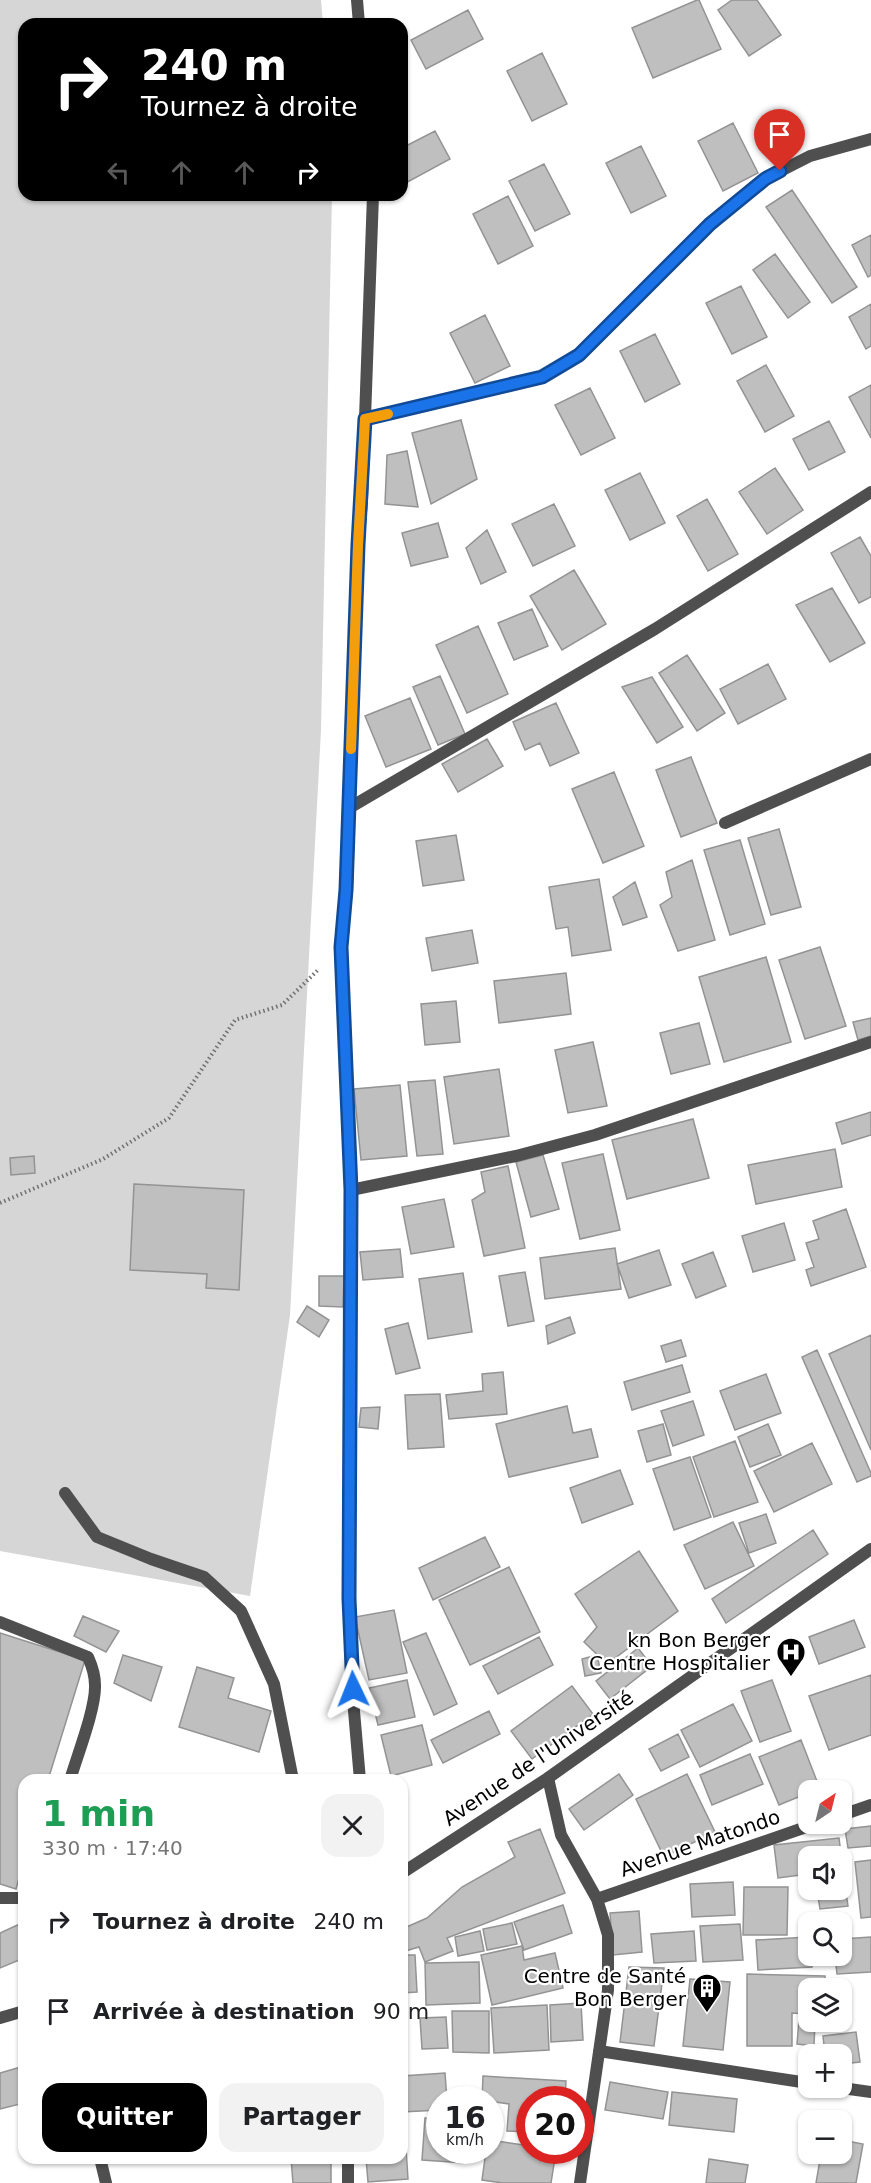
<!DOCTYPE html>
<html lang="fr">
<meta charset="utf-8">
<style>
:root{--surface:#fff;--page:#f2f2f2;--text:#202124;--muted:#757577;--accent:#000}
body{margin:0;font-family:"DejaVu Sans",sans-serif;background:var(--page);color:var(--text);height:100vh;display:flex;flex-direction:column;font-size:22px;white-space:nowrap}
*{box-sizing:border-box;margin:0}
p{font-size:20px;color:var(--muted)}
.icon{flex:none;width:33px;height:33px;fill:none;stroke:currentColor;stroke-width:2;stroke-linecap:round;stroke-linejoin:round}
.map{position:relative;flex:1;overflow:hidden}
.panel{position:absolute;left:18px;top:1774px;width:390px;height:390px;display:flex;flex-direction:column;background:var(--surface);border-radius:18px;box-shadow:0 2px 4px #0004}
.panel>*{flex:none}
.hud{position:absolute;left:18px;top:18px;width:390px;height:183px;border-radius:18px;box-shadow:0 2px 4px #0004;background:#000;color:#fff;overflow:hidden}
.needle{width:39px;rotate:35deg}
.buttons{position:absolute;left:798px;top:1780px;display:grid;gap:12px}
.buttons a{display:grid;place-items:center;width:54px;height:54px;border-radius:12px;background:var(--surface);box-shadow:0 2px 4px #0004;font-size:30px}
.speed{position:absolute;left:426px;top:2086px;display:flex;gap:12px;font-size:30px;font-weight:700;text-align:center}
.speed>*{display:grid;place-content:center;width:78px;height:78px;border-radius:50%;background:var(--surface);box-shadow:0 2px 4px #0004;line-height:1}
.speed small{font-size:15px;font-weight:400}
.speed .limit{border:9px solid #d22;background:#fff;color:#111}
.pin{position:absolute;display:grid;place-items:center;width:51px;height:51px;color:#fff;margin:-62px -26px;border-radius:50% 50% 50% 0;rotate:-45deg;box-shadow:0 0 6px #0007}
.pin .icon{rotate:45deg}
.me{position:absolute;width:66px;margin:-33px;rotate:358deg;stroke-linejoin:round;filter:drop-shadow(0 0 4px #0008)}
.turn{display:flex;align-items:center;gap:21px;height:126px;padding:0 24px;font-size:27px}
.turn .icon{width:78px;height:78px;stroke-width:2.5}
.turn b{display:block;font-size:42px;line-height:51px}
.lanes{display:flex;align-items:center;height:57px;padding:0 24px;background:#0003;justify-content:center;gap:30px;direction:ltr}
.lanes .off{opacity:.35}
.round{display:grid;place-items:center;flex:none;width:63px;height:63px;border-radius:18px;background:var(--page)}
.summary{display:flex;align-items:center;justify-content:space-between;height:102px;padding:0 24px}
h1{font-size:36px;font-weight:800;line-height:45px;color:#1e9e55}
.button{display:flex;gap:12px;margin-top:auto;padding:12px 24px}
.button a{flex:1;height:69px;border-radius:18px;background:var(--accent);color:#fff;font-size:24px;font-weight:800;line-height:69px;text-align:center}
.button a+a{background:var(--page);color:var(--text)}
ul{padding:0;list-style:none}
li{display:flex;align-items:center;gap:18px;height:90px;padding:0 24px}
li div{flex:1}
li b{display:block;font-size:22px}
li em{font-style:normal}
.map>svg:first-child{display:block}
.green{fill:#d6d6d6}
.building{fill:#bfbfbf;stroke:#939393;stroke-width:1.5}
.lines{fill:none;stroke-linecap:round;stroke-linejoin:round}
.path{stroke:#717171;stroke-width:4;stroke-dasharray:1.5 3;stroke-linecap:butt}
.service{stroke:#4f4f4f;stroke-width:12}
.minor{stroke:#4f4f4f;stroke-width:12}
.tertiary{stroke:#4f4f4f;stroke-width:12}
.route-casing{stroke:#114b97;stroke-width:15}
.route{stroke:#1a73e8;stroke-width:10}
.slow{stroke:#f59e0b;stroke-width:10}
.labels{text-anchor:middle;stroke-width:4.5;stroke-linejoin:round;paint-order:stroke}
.poi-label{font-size:20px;fill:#000;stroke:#fff;text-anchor:end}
.street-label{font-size:20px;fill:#000;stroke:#fff}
</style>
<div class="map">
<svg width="871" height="2183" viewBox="0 0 871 2183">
<rect width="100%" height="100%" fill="#fff"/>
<path class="green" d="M0,0H321L323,24H24V195H332L321,730L290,1315L250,1596L0,1551Z"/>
<path class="building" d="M697,0H699L721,49L653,78L632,28Z
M732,0H757L781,35L749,56L718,10Z
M468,10L483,39L426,69L411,40Z
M542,53L567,104L532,121L507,71Z
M733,123L758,173L723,191L698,141Z
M435,131L450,159L402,185V148Z
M641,146L666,196L631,213L606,163Z
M544,164L570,214L535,231L509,181Z
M792,190L857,287L832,303L766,207Z
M508,196L533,246L498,264L473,214Z
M871,235V275L868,277L852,245Z
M775,254L810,302L788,318L753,270Z
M741,286L767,337L732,354L706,303Z
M871,304V346L866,349L849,317Z
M485,315L510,366L475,383L450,333Z
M655,334L680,384L645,402L620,351Z
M766,365L794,416L765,432L737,381Z
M871,385V438L849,397Z
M590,388L615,438L581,455L555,405Z
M461,420L477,479L431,504L412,433Z
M829,421L845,452L809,470L793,439Z
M407,451L418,507L385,504L387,455Z
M775,468L803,510L767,534L739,492Z
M640,473L665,523L630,540L605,490Z
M707,499L738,554L708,571L677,516Z
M554,504L575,546L533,566L512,524Z
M438,523L448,557L411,566L402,533Z
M487,530L506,572L481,584L466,548Z
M860,537L871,556V597L859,603L831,553Z
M574,570L606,624L562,650L530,596Z
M832,588L865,643L830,662L796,605Z
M532,609L548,646L514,660L498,623Z
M478,626L508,694L467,713L436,645Z
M687,655L725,713L697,731L659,673Z
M768,664L786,699L738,724L720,689Z
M440,676L465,734L438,745L413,687Z
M652,677L683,727L657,743L622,687Z
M410,698L431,749L386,767L365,716Z
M556,703L579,753L550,766L540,743L525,750L513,722Z
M487,739L503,766L458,792L442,764Z
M691,757L717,823L681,837L656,770Z
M614,772L644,846L603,863L572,789Z
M779,829L801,907L771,915L748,838Z
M456,835L464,880L423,886L416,841Z
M740,840L765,924L730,935L704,850Z
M692,860L715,940L678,951L660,905L672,897L666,872Z
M599,879L611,950L572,956L568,927L556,929L549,887Z
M635,882L647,917L623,925L613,897Z
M472,930L478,963L432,971L426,938Z
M820,947L846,1026L805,1039L779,960Z
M766,957L791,1042L724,1062L699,977Z
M566,973L571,1014L499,1023L494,981Z
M456,1001L460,1042L425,1045L421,1004Z
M871,1018V1036L858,1040L853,1022Z
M699,1023L710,1064L671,1074L660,1033Z
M593,1042L607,1106L568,1113L555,1050Z
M499,1069L509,1136L454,1144L444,1077Z
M435,1080L443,1154L417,1156L408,1082Z
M400,1085L407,1156L361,1160L354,1089Z
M871,1112V1135L842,1144L836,1123Z
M693,1119L709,1178L627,1199L612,1140Z
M835,1149L842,1187L756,1204L748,1165Z
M603,1154L620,1230L580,1239L562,1163Z
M543,1155L559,1209L531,1217L516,1162Z
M34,1156L35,1173L11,1175L10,1158Z
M508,1166L525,1248L484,1256L472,1200L485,1192L481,1172Z
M134,1184L244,1190L239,1290L206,1288L207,1274L130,1270Z
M444,1199L454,1247L411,1254L402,1207Z
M846,1209L866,1267L811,1286L806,1270L814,1267L806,1243L819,1239L813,1221Z
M784,1223L795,1260L753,1272L742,1236Z
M615,1248L621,1289L545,1299L540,1258Z
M400,1249L403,1277L363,1280L360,1252Z
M659,1250L671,1285L629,1298L617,1264Z
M713,1252L726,1286L696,1298L682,1264Z
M525,1272L534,1321L508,1326L499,1276Z
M463,1273L472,1332L428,1339L419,1279Z
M319,1276H344L343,1307L319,1306Z
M307,1306L329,1320L319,1337L297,1322Z
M570,1317L575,1333L548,1344L546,1326Z
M408,1323L420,1368L396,1374L385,1329Z
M871,1335V1450L829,1354Z
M681,1340L686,1356L666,1362L661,1346Z
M817,1350L871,1473V1476L857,1482L802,1357Z
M682,1365L690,1392L632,1410L624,1382Z
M503,1372L507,1414L449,1419L446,1395L483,1391L482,1374Z
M766,1374L781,1413L735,1430L720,1391Z
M440,1394L444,1447L408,1449L405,1395Z
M693,1401L704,1435L673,1446L661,1411Z
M567,1406L573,1433L591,1429L598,1457L509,1477L496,1424Z
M380,1407L378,1429L359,1427L361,1408Z
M663,1424L671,1455L647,1462L638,1431Z
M768,1424L781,1455L750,1467L738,1437Z
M735,1441L758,1502L714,1517L693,1457Z
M812,1443L832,1484L774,1512L754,1471Z
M690,1457L711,1517L674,1530L653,1469Z
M620,1470L633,1504L582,1523L570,1488Z
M766,1514L776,1543L749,1553L739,1523Z
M733,1522L754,1566L705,1589L684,1545Z
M813,1530L828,1554L726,1623L712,1599Z
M485,1537L500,1567L433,1600L419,1568Z
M639,1551L678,1611L607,1664L584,1642L597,1627L575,1594Z
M509,1567L540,1632L470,1665L439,1600Z
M394,1610L407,1673L369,1680L355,1617Z
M83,1616L119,1631L106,1652L74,1636Z
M854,1620L865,1647L819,1664L809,1637Z
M0,1633L85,1660L48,1780H24V1861L16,1889L0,1884Z
M426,1633L457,1704L434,1715L403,1642Z
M539,1637L553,1665L498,1694L483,1666Z
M638,1648L652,1666L610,1699L596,1681Z
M123,1655L162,1667L151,1701L114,1683Z
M597,1655L601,1673L585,1676L582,1659Z
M197,1667L234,1678L228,1698L271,1711L259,1752L179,1727Z
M871,1675V1735L829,1750L809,1696Z
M407,1680L415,1717L378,1725L369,1688Z
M772,1680L791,1731L760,1742L741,1691Z
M572,1686L593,1714L532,1759L511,1731Z
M733,1704L752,1741L700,1767L681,1730Z
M489,1711L500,1734L443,1763L431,1740Z
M422,1725L432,1765L391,1776L381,1735Z
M678,1734L689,1757L661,1771L649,1749Z
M801,1740L820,1789L808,1791V1793L779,1805L759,1757Z
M750,1754L763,1784L712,1805L700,1775Z
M619,1774L633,1795L584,1830L569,1809Z
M687,1774L715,1832L664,1857L636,1799Z
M871,1826V1846L848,1848L845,1829Z
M540,1829L565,1893L447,1938L453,1951L425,1962L419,1947L402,1952V1929L427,1918L462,1887L515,1857L508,1842Z
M839,1838L843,1870H842V1857H808V1874L778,1878L774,1845Z
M871,1860V1917L861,1918L855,1862Z
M842,1872H843L848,1906L820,1909L817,1890H842Z
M733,1882L735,1915L692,1917L690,1884Z
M744,1887H788L787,1935H743Z
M563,1905L572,1933L524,1950L514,1922Z
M639,1911L642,1952L613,1955L610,1913Z
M24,1922V1958L0,1968V1933Z
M512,1923L517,1944L487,1950L483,1929Z
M740,1924L743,1960L703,1962L700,1926Z
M480,1931L484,1951L458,1956L455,1937Z
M694,1931L696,1961L654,1963L651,1934Z
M808,1937V1956H812V1967L758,1970L756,1940Z
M871,1937V1972L837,1974L835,1956H842V1939Z
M522,1946L524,1960L555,1953L563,1988L492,2005L481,1955Z
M402,1955H415L417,1992L402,1993Z
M479,1962L480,2003L426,2005L425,1963Z
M629,1967L664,1968L654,2046L620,2042Z
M747,1974L825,1976V1989H808V2014L792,2013V2046H747Z
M690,1979L730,1982L723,2050L683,2046Z
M581,2003L583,2040L551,2042L550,2005Z
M547,2005L549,2050L494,2053L491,2008Z
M452,2011H489V2053L453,2052Z
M446,2017L448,2048L422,2049L420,2018Z
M799,2019L815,2022L814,2046L797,2044Z
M856,2032L860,2062L842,2064V2055H825L823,2036Z
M24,2066V2103L0,2109V2073Z
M445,2073L447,2100H440V2110L402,2112V2076Z
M483,2076L566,2081L565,2100H530V2132L507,2131L509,2104L482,2100Z
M610,2082L668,2092L663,2119L605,2110Z
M672,2092L737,2099L734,2132L669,2125Z
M402,2116H404L408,2179L368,2182L366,2158H402Z
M425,2118L440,2119V2151H465V2163L422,2160Z
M490,2140L530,2146V2151H556L551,2183H503L482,2180L486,2151H490Z
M842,2140L863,2144L856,2183H816L821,2154H842Z
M291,2158H331V2183H293Z
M709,2159L748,2165L745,2183H706Z"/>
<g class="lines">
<path class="path" d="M0,1203L103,1159L169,1118L235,1020L282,1005L318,970"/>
<path class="service" d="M357,0L359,24
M365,419L542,377L579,355L710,224L765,179L810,156L871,139
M349,808L655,629L871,492
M725,823L871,759
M351,1190L516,1156L595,1135L871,1042
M65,1493L97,1537L151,1559L204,1577L241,1611L274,1684L293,1780
M0,1622L88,1657C92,1666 95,1675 95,1685C96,1708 77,1756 70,1780
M360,1780L354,1711L349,1599L351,1190L341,947L347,890L358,545L362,502L373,195
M0,1898H24
M100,2158L106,2183"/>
<path class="minor" d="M548,1778L561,1835L597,1899L608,1935V1990L580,2183
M842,1815L871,1805
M597,1899L815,1824
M599,2051L808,2083
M842,2088L871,2092
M348,2158V2183"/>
<path class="tertiary" d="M402,1873L548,1778L871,1549
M0,2018L24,2011"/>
</g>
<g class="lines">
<g class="route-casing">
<path id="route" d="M353,1689L349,1599L351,1190L341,947L346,890L358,545L365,419L542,377L579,355L710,224L765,179L780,171"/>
</g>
<use href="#route" class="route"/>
<path class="slow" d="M351,749L358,545L365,419L388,414"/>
</g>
<defs>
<g id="hospital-pin" transform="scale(1.5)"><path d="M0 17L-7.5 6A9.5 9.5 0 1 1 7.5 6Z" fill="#000" stroke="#fff"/><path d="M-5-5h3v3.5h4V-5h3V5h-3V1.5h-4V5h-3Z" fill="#fff"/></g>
<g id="building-pin" transform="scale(1.5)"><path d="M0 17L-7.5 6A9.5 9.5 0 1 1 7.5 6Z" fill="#000" stroke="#fff"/><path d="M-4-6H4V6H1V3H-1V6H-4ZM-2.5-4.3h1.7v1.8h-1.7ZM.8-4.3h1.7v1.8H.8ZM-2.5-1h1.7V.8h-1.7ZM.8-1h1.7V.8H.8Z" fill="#fff"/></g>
</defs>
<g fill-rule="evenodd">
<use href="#hospital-pin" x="791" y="1652"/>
<use href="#building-pin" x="707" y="1988"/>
</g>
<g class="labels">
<g class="poi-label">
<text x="770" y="1647">kn Bon Berger<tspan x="770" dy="23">Centre Hospitalier</tspan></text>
<text x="686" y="1983">Centre de Santé<tspan x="686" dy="23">Bon Berger</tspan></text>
</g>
<g class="street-label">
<text transform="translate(538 1758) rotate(-34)" y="7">Avenue de l'Université</text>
<text transform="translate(700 1843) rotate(-19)" y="7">Avenue Matondo</text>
</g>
</g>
</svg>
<div class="buttons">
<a><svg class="needle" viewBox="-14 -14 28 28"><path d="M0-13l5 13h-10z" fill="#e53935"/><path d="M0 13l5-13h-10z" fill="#757577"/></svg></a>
<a><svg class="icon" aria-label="sound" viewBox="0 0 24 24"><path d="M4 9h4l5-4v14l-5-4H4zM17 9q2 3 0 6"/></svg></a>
<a><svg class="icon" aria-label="search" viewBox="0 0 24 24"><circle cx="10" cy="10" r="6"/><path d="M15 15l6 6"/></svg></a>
<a><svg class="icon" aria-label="layers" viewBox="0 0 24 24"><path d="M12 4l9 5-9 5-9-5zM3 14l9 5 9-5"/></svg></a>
<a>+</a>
<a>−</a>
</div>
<div class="speed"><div>16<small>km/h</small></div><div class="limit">20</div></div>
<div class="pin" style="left:780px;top:171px;background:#d93025"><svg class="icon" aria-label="arrive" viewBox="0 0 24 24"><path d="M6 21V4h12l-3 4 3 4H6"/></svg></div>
<svg class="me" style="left:353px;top:1689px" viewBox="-20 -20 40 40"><path d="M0-17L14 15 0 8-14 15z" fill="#1a73e8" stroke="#fff" stroke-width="4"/></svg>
<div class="hud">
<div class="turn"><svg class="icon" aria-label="right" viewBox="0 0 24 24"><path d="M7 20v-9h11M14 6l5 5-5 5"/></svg><div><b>240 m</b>Tournez à droite</div></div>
<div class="lanes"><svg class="icon off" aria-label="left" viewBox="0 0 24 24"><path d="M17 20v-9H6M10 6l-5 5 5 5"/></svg><svg class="icon off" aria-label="ahead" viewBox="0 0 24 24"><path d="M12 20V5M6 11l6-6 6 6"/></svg><svg class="icon off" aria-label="ahead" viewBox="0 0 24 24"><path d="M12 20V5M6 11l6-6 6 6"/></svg><svg class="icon" aria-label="right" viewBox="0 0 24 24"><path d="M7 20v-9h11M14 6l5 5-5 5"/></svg></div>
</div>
<section class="panel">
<div class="summary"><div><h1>1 min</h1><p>330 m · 17:40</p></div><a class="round"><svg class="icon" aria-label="close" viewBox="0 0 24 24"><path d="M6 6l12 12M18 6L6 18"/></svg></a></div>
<ul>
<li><svg class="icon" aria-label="right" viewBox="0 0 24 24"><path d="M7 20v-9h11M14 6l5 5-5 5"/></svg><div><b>Tournez à droite</b></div><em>240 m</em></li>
<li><svg class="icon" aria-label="arrive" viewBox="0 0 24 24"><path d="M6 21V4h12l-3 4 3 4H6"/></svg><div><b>Arrivée à destination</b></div><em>90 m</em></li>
</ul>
<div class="button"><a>Quitter</a><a>Partager</a></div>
</section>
</div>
